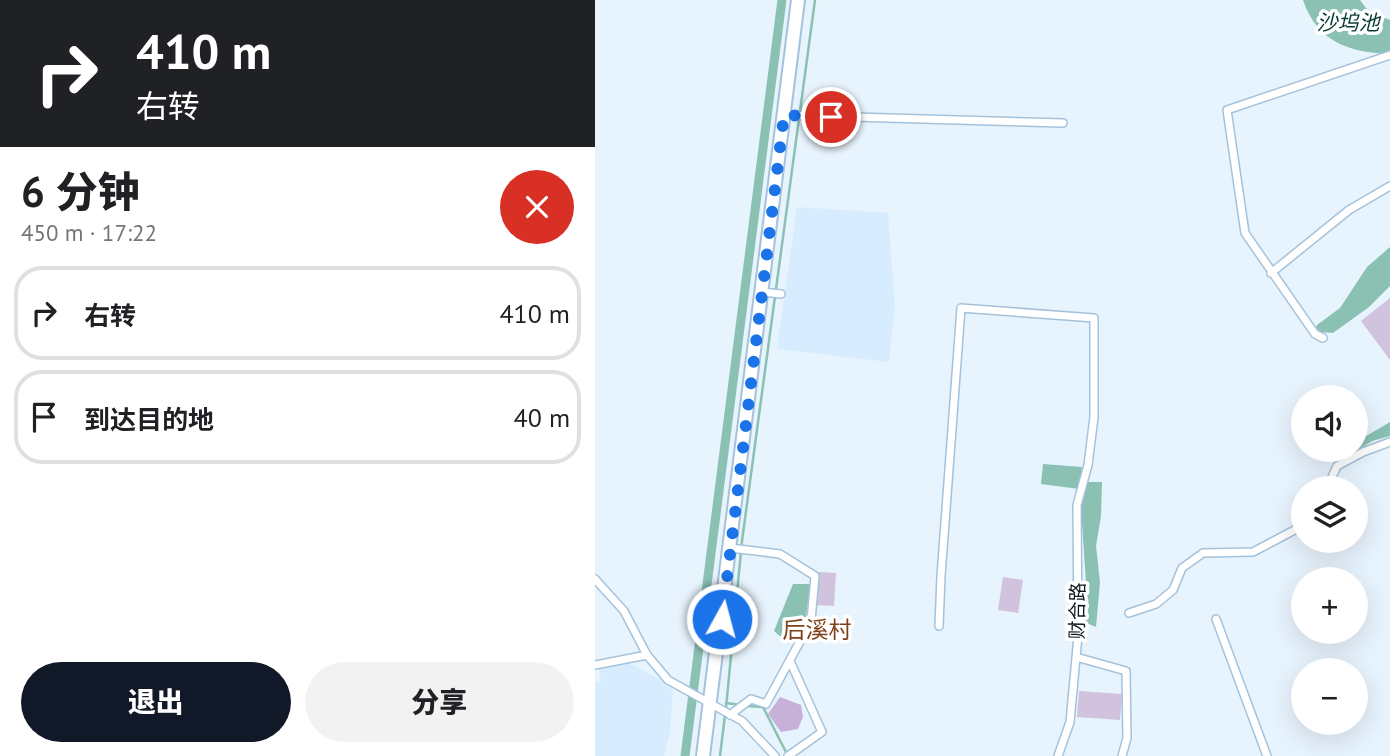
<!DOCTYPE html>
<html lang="zh">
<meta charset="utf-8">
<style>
:root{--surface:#fff;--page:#f2f2f2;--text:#202124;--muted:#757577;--line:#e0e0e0;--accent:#111827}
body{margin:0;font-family:"PT Sans","Noto Sans SC",sans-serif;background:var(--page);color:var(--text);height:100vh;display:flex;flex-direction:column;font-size:26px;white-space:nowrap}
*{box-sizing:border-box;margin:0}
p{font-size:23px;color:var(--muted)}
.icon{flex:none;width:38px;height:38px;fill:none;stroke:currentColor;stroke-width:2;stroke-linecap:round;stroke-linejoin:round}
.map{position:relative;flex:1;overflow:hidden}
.details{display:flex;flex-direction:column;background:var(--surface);width:595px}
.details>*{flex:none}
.banner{background:#202124;color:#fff;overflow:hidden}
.fabs{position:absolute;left:696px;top:385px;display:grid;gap:14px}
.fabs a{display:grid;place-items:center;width:77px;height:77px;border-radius:50%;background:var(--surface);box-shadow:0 7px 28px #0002;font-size:35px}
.pin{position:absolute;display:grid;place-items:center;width:60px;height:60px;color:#fff;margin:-30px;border:4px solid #fff;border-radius:50%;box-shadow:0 2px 7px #0007}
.me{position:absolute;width:77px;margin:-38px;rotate:7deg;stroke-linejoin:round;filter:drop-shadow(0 0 5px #0008)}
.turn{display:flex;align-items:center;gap:24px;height:147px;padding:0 21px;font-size:32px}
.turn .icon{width:91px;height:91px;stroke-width:2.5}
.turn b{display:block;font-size:49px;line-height:60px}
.round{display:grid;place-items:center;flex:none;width:74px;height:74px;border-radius:37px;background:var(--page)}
.overview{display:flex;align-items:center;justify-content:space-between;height:119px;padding:0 21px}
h1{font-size:42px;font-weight:800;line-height:52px}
.cta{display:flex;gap:14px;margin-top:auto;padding:14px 21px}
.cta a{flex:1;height:80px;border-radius:42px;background:var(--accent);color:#fff;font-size:28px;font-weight:800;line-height:80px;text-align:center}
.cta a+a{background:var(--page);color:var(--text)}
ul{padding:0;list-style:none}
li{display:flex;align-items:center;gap:21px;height:94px;margin:0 14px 10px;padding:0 7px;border:4px solid var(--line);border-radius:28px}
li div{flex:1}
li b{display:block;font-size:26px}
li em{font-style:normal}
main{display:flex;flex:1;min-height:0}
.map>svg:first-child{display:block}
.built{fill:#d7edff}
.green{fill:#d1c2dd}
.forest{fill:#c7b1d9}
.water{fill:#8ac1b3}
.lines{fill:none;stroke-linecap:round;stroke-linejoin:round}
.stream{stroke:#8ac1b3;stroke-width:2.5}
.canal{stroke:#8ac1b3;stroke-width:9}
.minor-casing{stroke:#a5c2db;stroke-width:10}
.primary-casing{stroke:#a5c2db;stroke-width:16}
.minor{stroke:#fff;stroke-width:7}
.primary{stroke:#fff;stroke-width:12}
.route{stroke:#1a73e8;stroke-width:12;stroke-dasharray:0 21.6}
.labels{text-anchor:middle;stroke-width:7;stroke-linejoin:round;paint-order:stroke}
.street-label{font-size:19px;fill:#0c161f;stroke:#fff}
.water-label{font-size:21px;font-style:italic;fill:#063a31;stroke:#fff}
.quarter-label{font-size:23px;fill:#7f411a;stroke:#fff}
</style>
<main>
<section class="details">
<div class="banner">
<div class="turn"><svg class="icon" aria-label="right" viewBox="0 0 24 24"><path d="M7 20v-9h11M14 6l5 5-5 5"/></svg><div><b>410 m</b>右转</div></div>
</div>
<div class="overview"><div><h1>6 分钟</h1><p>450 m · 17:22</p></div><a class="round" style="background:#d93025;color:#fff"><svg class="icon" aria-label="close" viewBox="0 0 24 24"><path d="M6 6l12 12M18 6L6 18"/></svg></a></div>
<ul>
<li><svg class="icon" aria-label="right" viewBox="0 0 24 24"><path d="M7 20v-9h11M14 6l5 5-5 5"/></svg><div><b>右转</b></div><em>410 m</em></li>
<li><svg class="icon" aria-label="arrive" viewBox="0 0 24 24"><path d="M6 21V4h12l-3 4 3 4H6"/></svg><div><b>到达目的地</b></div><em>40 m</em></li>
</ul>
<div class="cta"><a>退出</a><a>分享</a></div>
</section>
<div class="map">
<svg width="795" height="756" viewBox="0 0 795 756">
<rect width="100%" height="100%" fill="#e7f3fd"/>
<path class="built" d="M202,207L293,213L300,307L294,362L182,349Z
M32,662L64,679L78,691L75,733L69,756H0V682L6,681L4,666Z"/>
<path class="green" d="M795,298V360L766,321Z
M223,572L241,573L239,606L221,605Z
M408,577L428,580L423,613L403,610Z
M484,691L527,694L525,720L482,717Z"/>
<path class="forest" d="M185,697L206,705L208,717L203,729L186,732L173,714Z"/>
<path class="water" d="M708,0H765L774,12L795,20V53C787,54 781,53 773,52C740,47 719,32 708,0Z
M795,247V286L774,307L738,333L725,332L721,327L722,325L745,308L772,267Z
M795,422V436L777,441L743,463L739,461V456L749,450H761V442Z
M448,464L487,467L484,489L446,484Z
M493,482H507L506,516L501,546L505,582L501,627L489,622L491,583L486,508Z
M198,584H215L210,626L194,644L179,631Z"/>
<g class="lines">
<path class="stream" d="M131,703L146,705
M152,706L168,707L193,756
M131,708L147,541L220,0
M125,756L130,715"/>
<path class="canal" d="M90,756L187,0"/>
<g class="minor-casing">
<path id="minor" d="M189,115L468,123
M676,273L754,210L795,186
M167,292L186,294
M728,338L720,334L650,233L632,110L795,55
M732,488L742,466L768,452L795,442
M0,579L29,611L52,655L73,680L147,721L180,756
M534,613L561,604L578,590L587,568L608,553L658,552L709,525
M621,619L672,756
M344,626L346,576L366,308L499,318V417L493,465L482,505L483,636L475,722L463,756
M481,657L531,671L532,738L527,756
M0,665L52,655
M135,715L156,699L171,704L216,621L220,576L185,554L135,548
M193,756L227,732L195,661"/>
</g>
<g class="primary-casing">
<path id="primary" d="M108,756L203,0"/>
</g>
<use href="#minor" class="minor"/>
<use href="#primary" class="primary"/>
</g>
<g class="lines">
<path class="route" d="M127,619L189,115L236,117"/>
</g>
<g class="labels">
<g class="street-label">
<text transform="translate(482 611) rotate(-89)" y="7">财合路</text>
</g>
<g class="water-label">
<text x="753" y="30">沙坞池</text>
</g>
<g class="quarter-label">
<text x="222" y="638">后溪村</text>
</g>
</g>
</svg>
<div class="fabs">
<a><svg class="icon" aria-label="sound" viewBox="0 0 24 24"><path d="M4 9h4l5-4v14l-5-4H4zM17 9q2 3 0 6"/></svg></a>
<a><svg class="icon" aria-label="layers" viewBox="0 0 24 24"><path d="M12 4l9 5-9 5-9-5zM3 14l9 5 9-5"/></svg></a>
<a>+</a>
<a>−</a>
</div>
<div class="pin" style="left:236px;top:117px;background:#d93025"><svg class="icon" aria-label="arrive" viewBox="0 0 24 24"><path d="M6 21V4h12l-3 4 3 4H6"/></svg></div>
<svg class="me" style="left:127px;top:619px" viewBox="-20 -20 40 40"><circle r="17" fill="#1a73e8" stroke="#fff" stroke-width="3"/><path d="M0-11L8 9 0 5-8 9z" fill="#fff"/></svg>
</div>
</main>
